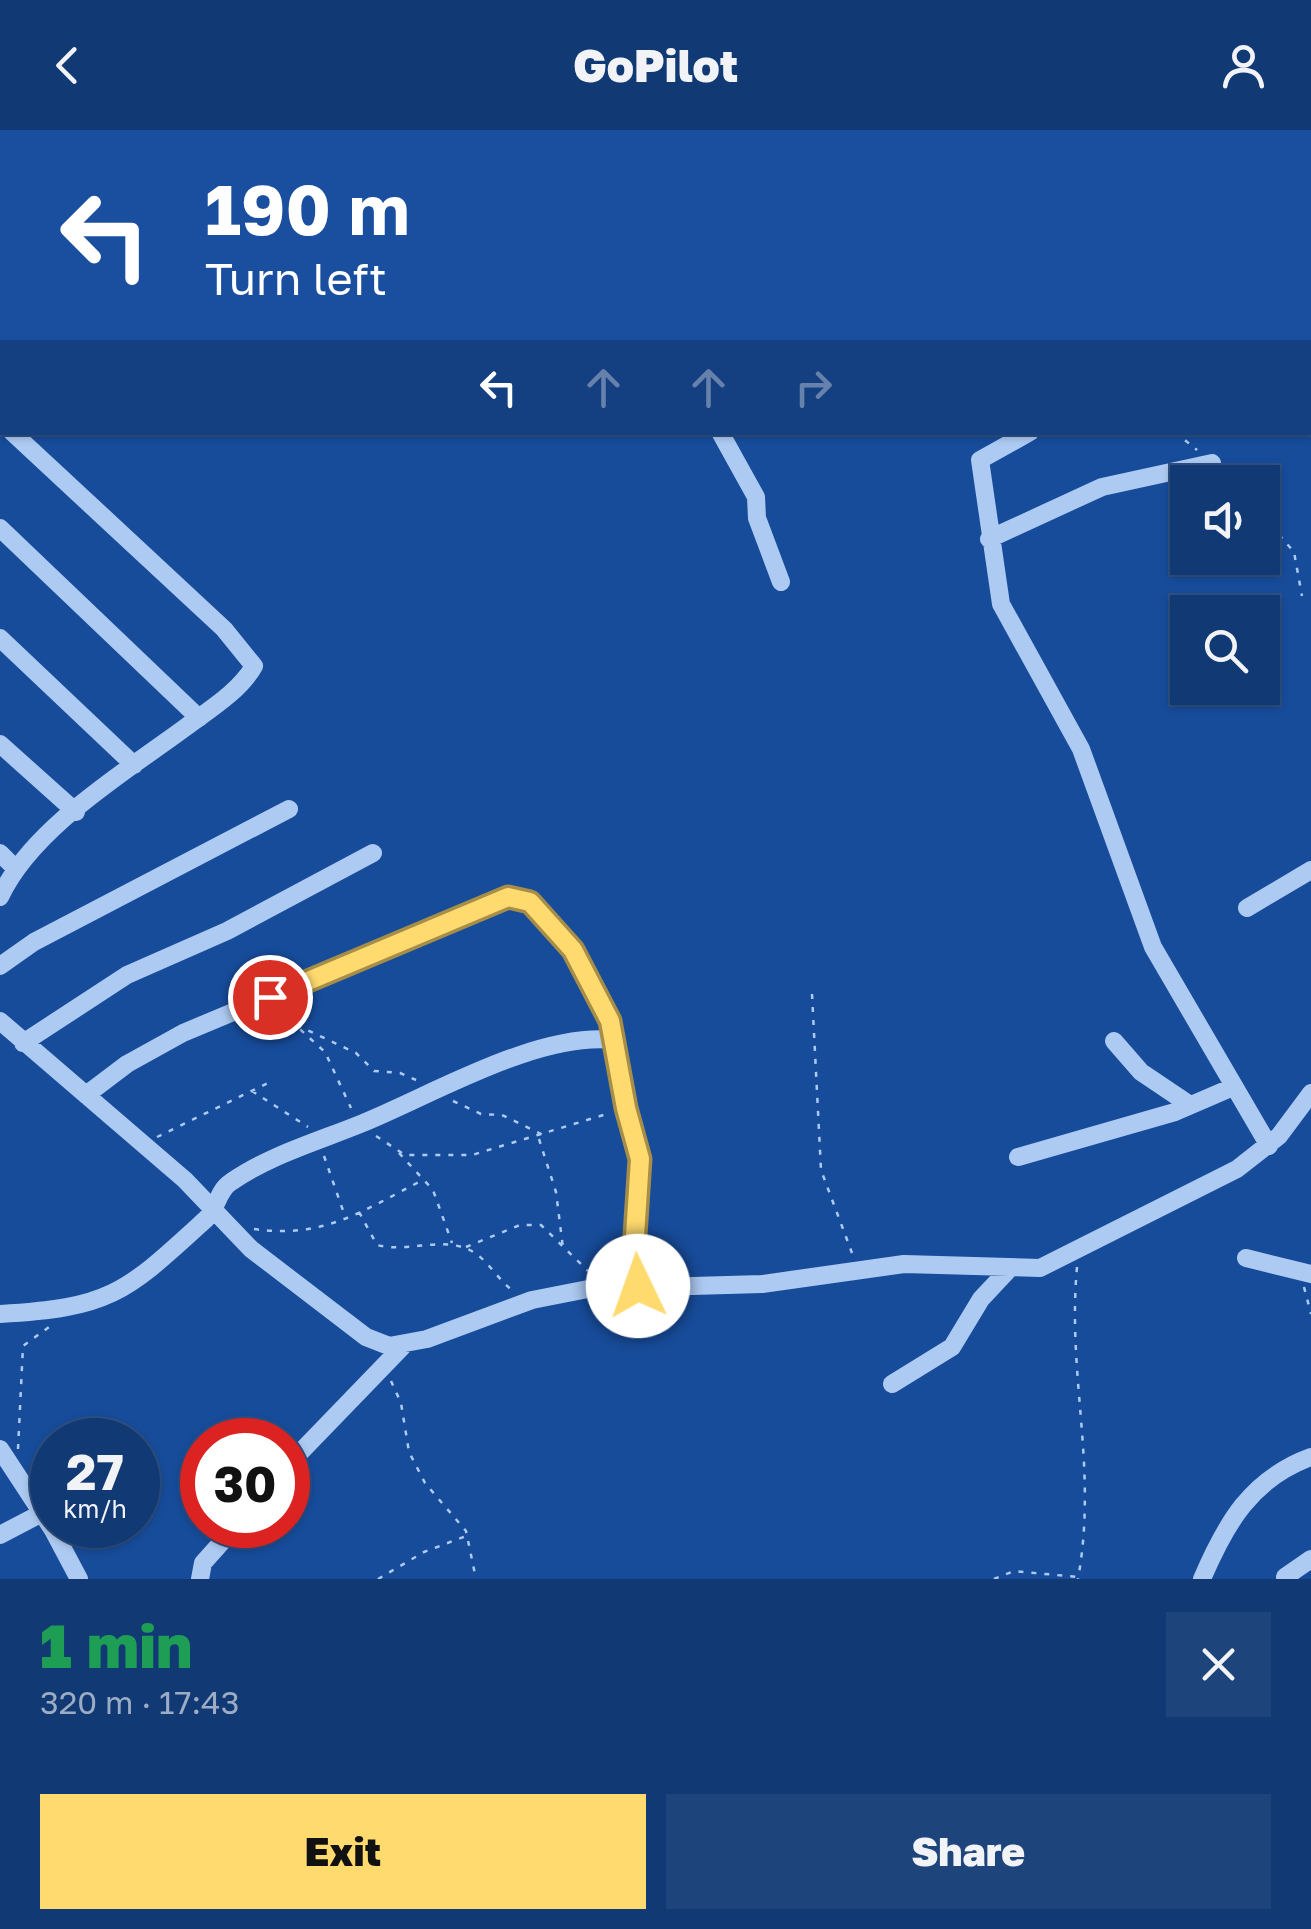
<!DOCTYPE html>
<meta charset="utf-8">
<style>
:root{--surface:#113974;--page:#1e447c;--text:#f1f3f6;--muted:#9cacc5;--line:#305386;--accent:#ffda6e}
body{margin:0;font-family:"Golos Text",sans-serif;background:var(--page);color:var(--text);height:100vh;display:flex;flex-direction:column;font-size:38px;white-space:nowrap}
*{box-sizing:border-box;margin:0}
p{font-size:32px;color:var(--muted)}
.icon{flex:none;width:55px;height:55px;fill:none;stroke:currentColor;stroke-width:2;stroke-linecap:round;stroke-linejoin:round}
.map{position:relative;height:1449px;overflow:hidden}
.details{display:flex;flex-direction:column;background:var(--surface);flex:1}
.details>*{flex:none}
.hud{position:absolute;left:0px;top:0px;width:1312px;height:305px;box-shadow:0 2px 8px #0004,0 0 0 2px var(--line);background:#1a4fa0;color:#fff;overflow:hidden}
.buttons{position:absolute;left:1170px;top:335px;display:grid;gap:20px}
.buttons a{display:grid;place-items:center;width:110px;height:110px;border-radius:0px;background:var(--surface);box-shadow:0 2px 8px #0004,0 0 0 2px var(--line);font-size:50px}
.speed{position:absolute;left:30px;top:1288px;display:flex;gap:20px;font-size:50px;font-weight:700;text-align:center}
.speed>*{display:grid;place-content:center;width:130px;height:130px;border-radius:50%;background:var(--surface);box-shadow:0 2px 8px #0004,0 0 0 2px var(--line);line-height:1}
.speed small{font-size:25px;font-weight:400}
.speed .limit{border:15px solid #d22;background:#fff;color:#111}
.pin{position:absolute;display:grid;place-items:center;width:85px;height:85px;color:#fff;margin:-42px;border:5px solid #fff;border-radius:50%;box-shadow:0 2px 10px #0007}
.me{position:absolute;width:110px;margin:-55px;rotate:357deg;stroke-linejoin:round;filter:drop-shadow(0 0 8px #0008)}
.turn{display:flex;align-items:center;gap:35px;height:210px;padding:0 40px;font-size:45px}
.turn .icon{width:130px;height:130px;stroke-width:2.5}
.turn b{display:block;font-size:70px;line-height:85px}
.lanes{display:flex;align-items:center;height:95px;padding:0 40px;background:#0003;justify-content:center;gap:50px;direction:ltr}
.lanes .off{opacity:.35}
.round{display:grid;place-items:center;flex:none;width:105px;height:105px;border-radius:0px;background:var(--page)}
.head{display:flex;align-items:center;justify-content:space-between;height:170px;padding:0 40px}
h1{font-size:60px;font-weight:800;line-height:75px;color:#1e9e55}
.button{display:flex;gap:20px;margin-top:auto;padding:20px 40px}
.button a{flex:1;height:115px;border-radius:0px;background:var(--accent);color:#111;font-size:40px;font-weight:800;line-height:115px;text-align:center}
.button a+a{background:var(--page);color:var(--text)}
header{display:flex;justify-content:space-between;align-items:center;height:130px;padding:0 40px;background:var(--surface);font-size:45px;font-weight:800}
.map>svg:first-child{display:block}
.lines{fill:none;stroke-linecap:round;stroke-linejoin:round}
.path{stroke:#adcaf2;stroke-width:2.5;stroke-dasharray:5 8;stroke-linecap:butt}
.minor{stroke:#adcaf2;stroke-width:18}
.route-casing{stroke:#a68e48;stroke-width:25}
.route{stroke:#ffda6e;stroke-width:18}
</style>
<header><svg class="icon" aria-label="back" viewBox="0 0 24 24"><path d="M15 5l-7 7 7 7"/></svg>GoPilot<svg class="icon" aria-label="person" viewBox="0 0 24 24"><circle cx="12" cy="8" r="4"/><path d="M4 21q1-7 8-7t8 7"/></svg></header>
<div class="map">
<svg width="1311" height="1449" viewBox="0 0 1311 1449">
<rect width="100%" height="100%" fill="#174c9b"/>
<g class="lines">
<path class="path" d="M1135,2L1137,0
M1310,144L1311,143
M1175,302L1197,320
M1225,345L1233,352
M1262,385L1294,422L1302,466
M812,864L821,1040L852,1123
M281,882L325,922L351,978
M273,884L356,923L374,941L400,943L416,950
M252,961L308,997
M453,971L481,984L502,985L543,1005
M376,1006L405,1025H472L610,983
M157,1007L270,952
M539,1009L556,1062L563,1118
M399,1023L433,1060L452,1113
M324,1026L346,1089
M359,1082L377,1115C410,1124 449,1102 479,1126C491,1136 500,1151 513,1161
M254,1099C326,1109 363,1080 425,1049
M466,1117L520,1095H541L588,1141
M1077,1137C1067,1247 1098,1338 1078,1449
M1304,1157L1311,1184
M391,1251L401,1273L409,1322L425,1353L466,1401L476,1449
M18,1319L23,1216L49,1197
M378,1449L424,1422L466,1406
M994,1449L1014,1441L1077,1447"/>
<path class="minor" d="M1282,0L1286,2
M978,2L981,0
M1310,17H1311
M0,292L2,294
M720,302L756,367L757,388L781,452
M1030,302L980,330L1001,474L1081,619L1153,817L1269,1016
M0,398L199,588
M989,409L1102,357L1212,333
M0,508L134,635
M0,614L76,682
M0,723L15,738
M0,767C32,698 125,642 186,597C209,580 240,561 254,536L224,499L12,302
M1247,778L1311,740
M0,836L34,812L289,679
M0,891L185,1050L251,1119L366,1207L389,1216L427,1209L532,1170L588,1159L762,1154L904,1134L1040,1138L1237,1039L1279,1006L1311,963
M1114,911L1141,942L1190,975
M23,913L127,845L227,801L373,723
M86,965L127,934L183,903L508,767L524,769L573,820L610,891L625,978L640,1029L634,1121L638,1156
M1018,1027L1175,982L1233,957
M1246,1128L1311,1144
M0,1184C112,1178 126,1162 206,1089C218,1078 217,1061 231,1052C270,1025 319,1011 363,993C434,964 537,902 614,910
M892,1254L952,1217L981,1169L1010,1138
M0,1319L53,1400L79,1449
M288,1335L403,1216
M0,1405L42,1383
M1285,1447L1311,1429
M200,1449L203,1433L237,1395
M1202,1449C1226,1393 1251,1349 1311,1327"/>
</g>
<g class="lines">
<g class="route-casing">
<path id="route" d="M270,867L508,767L530,772L573,820L610,891L626,978L640,1029L634,1121L638,1156"/>
</g>
<use href="#route" class="route"/>
</g>
</svg>
<div class="buttons">
<a><svg class="icon" aria-label="sound" viewBox="0 0 24 24"><path d="M4 9h4l5-4v14l-5-4H4zM17 9q2 3 0 6"/></svg></a>
<a><svg class="icon" aria-label="search" viewBox="0 0 24 24"><circle cx="10" cy="10" r="6"/><path d="M15 15l6 6"/></svg></a>
</div>
<div class="speed"><div>27<small>km/h</small></div><div class="limit">30</div></div>
<div class="pin" style="left:270px;top:867px;background:#d93025"><svg class="icon" aria-label="arrive" viewBox="0 0 24 24"><path d="M6 21V4h12l-3 4 3 4H6"/></svg></div>
<svg class="me" style="left:638px;top:1156px" viewBox="-20 -20 40 40"><circle r="19" fill="#fff"/><path d="M0-13L10 11 0 6-10 11z" fill="#ffda6e"/></svg>
<div class="hud">
<div class="turn"><svg class="icon" aria-label="left" viewBox="0 0 24 24"><path d="M17 20v-9H6M10 6l-5 5 5 5"/></svg><div><b>190 m</b>Turn left</div></div>
<div class="lanes"><svg class="icon" aria-label="left" viewBox="0 0 24 24"><path d="M17 20v-9H6M10 6l-5 5 5 5"/></svg><svg class="icon off" aria-label="ahead" viewBox="0 0 24 24"><path d="M12 20V5M6 11l6-6 6 6"/></svg><svg class="icon off" aria-label="ahead" viewBox="0 0 24 24"><path d="M12 20V5M6 11l6-6 6 6"/></svg><svg class="icon off" aria-label="right" viewBox="0 0 24 24"><path d="M7 20v-9h11M14 6l5 5-5 5"/></svg></div>
</div>
</div>
<section class="details">
<div class="head"><div><h1>1 min</h1><p>320 m · 17:43</p></div><a class="round"><svg class="icon" aria-label="close" viewBox="0 0 24 24"><path d="M6 6l12 12M18 6L6 18"/></svg></a></div>
<div class="button"><a>Exit</a><a>Share</a></div>
</section>
